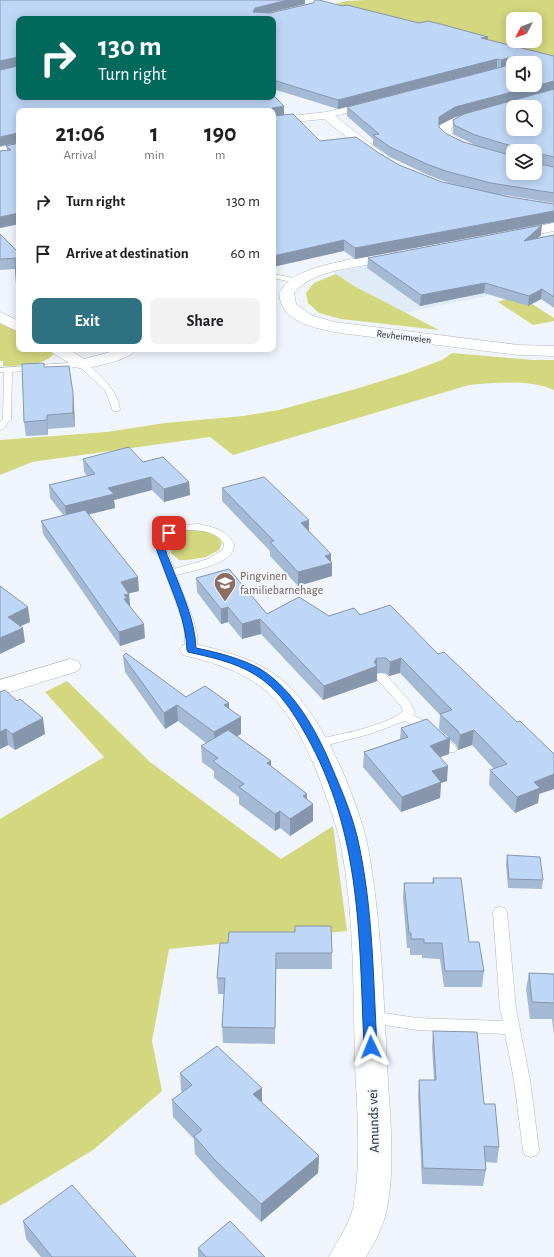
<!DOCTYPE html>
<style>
:root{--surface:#fff;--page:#f2f2f2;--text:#202124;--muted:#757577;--accent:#2e7282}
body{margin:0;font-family:"Alegreya Sans",sans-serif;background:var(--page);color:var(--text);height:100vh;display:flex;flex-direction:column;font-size:15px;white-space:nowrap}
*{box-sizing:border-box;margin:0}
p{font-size:13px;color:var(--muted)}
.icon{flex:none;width:22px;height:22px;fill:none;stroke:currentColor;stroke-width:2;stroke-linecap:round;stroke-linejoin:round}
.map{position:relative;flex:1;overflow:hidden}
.details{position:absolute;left:16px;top:108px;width:260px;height:244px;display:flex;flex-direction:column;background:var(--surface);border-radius:8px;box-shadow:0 2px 10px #0003}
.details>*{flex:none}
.hud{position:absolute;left:16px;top:16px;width:260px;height:84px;border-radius:8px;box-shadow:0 2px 10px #0003;background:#00695c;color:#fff;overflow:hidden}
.needle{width:26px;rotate:228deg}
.controls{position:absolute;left:506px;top:12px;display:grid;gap:8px}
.controls a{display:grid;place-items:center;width:36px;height:36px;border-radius:8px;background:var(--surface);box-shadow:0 2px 10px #0003;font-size:20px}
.pin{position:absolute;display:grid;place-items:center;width:34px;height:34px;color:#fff;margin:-17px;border-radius:8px;box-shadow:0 2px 6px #0006}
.me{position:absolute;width:44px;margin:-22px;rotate:358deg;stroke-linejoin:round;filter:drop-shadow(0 0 3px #0008)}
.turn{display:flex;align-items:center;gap:14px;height:84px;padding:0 16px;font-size:18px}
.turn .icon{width:52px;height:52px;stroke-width:2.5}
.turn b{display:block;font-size:28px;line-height:34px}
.eta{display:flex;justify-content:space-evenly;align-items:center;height:68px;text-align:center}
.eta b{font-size:24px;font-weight:700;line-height:28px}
.primary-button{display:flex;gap:8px;margin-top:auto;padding:8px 16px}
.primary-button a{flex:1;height:46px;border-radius:8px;background:var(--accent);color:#fff;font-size:16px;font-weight:700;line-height:46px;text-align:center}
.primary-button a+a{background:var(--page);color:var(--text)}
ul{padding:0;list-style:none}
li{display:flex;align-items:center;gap:12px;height:52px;padding:0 16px}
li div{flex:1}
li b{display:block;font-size:15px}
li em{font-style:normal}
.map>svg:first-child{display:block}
.built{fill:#e1ebf8}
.green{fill:#d3d77d;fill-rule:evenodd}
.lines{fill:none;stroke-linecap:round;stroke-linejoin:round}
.service-casing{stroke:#b2b7be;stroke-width:1}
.minor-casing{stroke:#b2b7be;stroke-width:1}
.service{fill:#fff;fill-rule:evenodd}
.minor{fill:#fff;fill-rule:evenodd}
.wall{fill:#a4b9d4;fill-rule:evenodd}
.shaded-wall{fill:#8696ac}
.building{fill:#bfd7f6;stroke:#8696ac;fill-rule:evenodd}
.route{fill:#1a73e8;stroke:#114b97}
.labels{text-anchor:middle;stroke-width:4;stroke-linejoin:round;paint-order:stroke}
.far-street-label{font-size:10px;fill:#212326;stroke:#f0f5fc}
.education-label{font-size:12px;fill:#785e54;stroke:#f0f5fc;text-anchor:start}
.near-street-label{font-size:14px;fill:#212326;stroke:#f0f5fc}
</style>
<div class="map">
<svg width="554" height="1257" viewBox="0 0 554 1257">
<rect width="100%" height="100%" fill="#f0f5fc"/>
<path class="built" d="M460,248L520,289L404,313L354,286L333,272Z"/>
<path class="green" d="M367,0H554V60L513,63L331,5L346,1ZM513,19H535V41H513Z
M336,274L354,286L439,330L341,319L319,313L308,303L306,293L314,283Z
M518,295L554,318V321L533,325L498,302Z
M0,323L19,332V349H47L54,353C47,366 16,366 3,366V361H0Z
M452,353L533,360H554V390C528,379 496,383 469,385L233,455L210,437L32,462L0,475V440L107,432L165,423L243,416L279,410L359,388L407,373L442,360Z
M188,529H200L218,536L222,543L219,550L206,557L187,560H179L171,553L169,544L175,534Z
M67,681L150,762L281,859L333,826L347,931L169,949L152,1041L162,1091L93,1150L0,1206V819L104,757L45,692Z"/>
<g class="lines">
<g class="service-casing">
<path id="service" d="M273,274L300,279L301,281L297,283L273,278Z
M82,362C87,363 91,367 95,371C107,382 117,392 120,409L119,411H113L105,390L80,367L12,372L11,419L3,429L0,430V422L3,419L4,372H0V368Z
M198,524C213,527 225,529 234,543C234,545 234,549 232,552C223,566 191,571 176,575L193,619L197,634V650L191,653L185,650V634L182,619L154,543C166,527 178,525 198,524ZM184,530C199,530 214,530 224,543L223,550L208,559L174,569L164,543L173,535Z
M381,673L385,674L410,702L415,712L413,715L432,725L455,746L457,749L455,752H447L424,731L405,721L370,734L316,748L312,747L310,744L312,741C337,734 383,728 403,711L401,706L375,677L377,674Z
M500,907L505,908L507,912L516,1009L530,1080L539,1150L537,1155L531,1157L525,1155L523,1150L514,1080L505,1034L417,1030L371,1023L366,1021L363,1017L366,1013L371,1011L417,1018L503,1021L500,1009L493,912L495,908Z"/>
</g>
<g class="minor-casing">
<path id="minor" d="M376,100L380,101L381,103L380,105L335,116L381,152L383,155L381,158H373L324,119L273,124V118L326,112Z
M482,110L486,111L487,113L486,115L463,122L451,128L452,134L467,144L513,157V165L459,148L440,136L439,127C447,118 471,113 482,110Z
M19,144V152L0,155V147Z
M554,223V231L513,239L508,238L506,235L508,232Z
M396,252L401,253L403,256L401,259C370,267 315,266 294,293L296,304L311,315L334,322L519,345L554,346V356L519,355L340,333C321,329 291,325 282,305C280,302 280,297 279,293C282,289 285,284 289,281C307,264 371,256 396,252Z
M0,312L19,321V332L0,323Z
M49,349H68L84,359L107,353L116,349H137C128,361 96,366 82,369L76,367L51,352Z
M191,643C230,652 271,663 297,695C329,734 351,786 365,834C370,854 372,874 375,894C382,950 384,1007 387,1063C389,1111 396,1161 387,1208C384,1225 375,1242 366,1257H329C337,1240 349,1226 353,1208C362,1160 357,1111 355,1064C353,990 355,914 340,841C334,817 325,793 316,769C306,747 295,723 279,704C254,674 219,664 183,655L180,650L183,645Z
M70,659L78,661L81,666L78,671L0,695V680Z"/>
</g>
<use href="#service" class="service"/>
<use href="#minor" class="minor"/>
</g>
<path class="wall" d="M0,0H305V4L267,13L342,6L419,23L488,37V40L554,56V203L499,194L510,197L554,204V222L355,259L344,251L19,111V143L0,146ZM19,19H273V89L338,109L497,68H498L347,107V116L373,139V145L390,157L428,175L449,183L468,187L442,182L399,165L379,153L320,141L284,115L19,97ZM521,98L453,120V134L475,145L493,150L463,142L445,133L439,127V125L455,117ZM513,151H535V163L547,166L513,173Z
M19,143V224L0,228L7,150L6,146Z
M0,234L19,253V306L18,305L15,269L0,270Z
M541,235L538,238L554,235V308L541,299L528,306L484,293L420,306L367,268L368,258Z
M17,307H19V320L18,319Z
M44,367L73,393L74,407L75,427L48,429V435L26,436L24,422Z
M83,459L143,462L189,482L190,495L164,502L152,490L114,500L115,508L88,514L139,591L129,593L130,607L145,638L120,646L43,534L41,521L64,516L50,498L49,485L87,476L84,472Z
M222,488L309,520V531L331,554V561L332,563V576L298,586L270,556V551L222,501Z
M196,578L267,614L329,616L354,608L539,794L538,803L515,813L489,785L490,770L494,769L472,745L458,750L456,745L450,740L449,754L440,757L447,781L441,783L440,798L401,812L363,767L364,752L400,739L401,728L449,738L439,729L440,715L400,673L389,676L385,673H377V681L323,700L261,634L242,639L228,622L221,624L197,592Z
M123,656L186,697L229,708L241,734L237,736L271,761V767L307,794V799L313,821L290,836L280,828L275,831L239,804V797L214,778V771L202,762L201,746L206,743L178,721L165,729L125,672Z
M0,692L45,734L15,750L8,745L0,749Z
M507,855L543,880L542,889L508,888L506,864Z
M433,878L469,942L484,971L482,987H444L440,959L422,958V955H410V948H407L403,898L404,883H432Z
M220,943L332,953V969H276L275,1044L223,1043L222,1027L224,994H218L217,978Z
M529,973L554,974V1036L552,1019H530L526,989Z
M433,1031L484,1104L499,1147L497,1163L485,1162L486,1170L483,1186L422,1184L418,1096L419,1080H434L432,1047Z
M180,1073L262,1088V1103L319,1156L318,1173L261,1222L217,1178L195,1154L194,1139L173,1117L172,1100L182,1092L181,1090Z
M23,1221L136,1257H41L26,1239Z
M198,1248L265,1257H198Z"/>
<path class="shaded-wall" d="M288,0H305V4L255,16L253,12L255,8Z
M488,37L487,45L481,38Z
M515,56L514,63L501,68V60Z
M18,57L19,66L0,70V61Z
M497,59V68L338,109V100Z
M554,81V89L455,117L438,126L439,117L455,107Z
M284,106V115L273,117V111H272V108Z
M18,133L19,143L0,146V137Z
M536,153L535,163V154Z
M554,211V222L355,259V248Z
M19,213V224L0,228V217Z
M542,225L541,235L523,251L524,241Z
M344,240V251L273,267V256Z
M485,283L484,293L420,306L421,295Z
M542,289L541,299L528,306L529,296Z
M73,393L74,407L75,427L73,413Z
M47,415L48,429V435L47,420Z
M151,477L152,490L114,500L115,508L67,520L65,506L108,488Z
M189,482L190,495L164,502V489Z
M309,520V534L301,523Z
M331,554V563H332V576L298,586V572L325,556Z
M138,577L139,591L122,595L121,582Z
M129,594L130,608L124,599V595Z
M28,607L30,622L10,631L8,617Z
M228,607V622L221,624V609Z
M260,619L261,634L242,639V624Z
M144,624L145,638L120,646L119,632Z
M23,628L25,642L0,654V638Z
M377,658V681L323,700L324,686L374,662Z
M401,658L400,673L389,676L390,662Z
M229,703V719L224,705Z
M177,705L178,721L165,729L164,713Z
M241,717V734L215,749L214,732Z
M43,718L45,734L15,750L12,734Z
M6,729L8,745L0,749V732Z
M474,730L472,745L458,750L460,735Z
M450,738L449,754L429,761L430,746Z
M271,761V777L267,763Z
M448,766L447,781L441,783L440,798L401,812L402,797L432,771Z
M554,774V789L539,794L538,803L515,813L517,797L534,782Z
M307,794V808L313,804V821L290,836V819L303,796Z
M280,811V828L275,831V814Z
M262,1088V1106L253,1094Z
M319,1156L318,1173L261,1222V1204Z"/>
<path class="building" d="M0,0H288L255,8L253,12L270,13L313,3L315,0H319L342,6L347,5L419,23L428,21L444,25L488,37L481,38L554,56V81L455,107L439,117V127L445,133L463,142L513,156V173H535V163L554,167V193L491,183L449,172L429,165L390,147L373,135L379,134L347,107L502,67L513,63V85H535V63H513L515,62V56L501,60L497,59L338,100L273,80V19H19V58L18,57L0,61Z
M19,62V97H273V95L284,106L272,108V111H19V134L18,133L0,137V70L18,66Z
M554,89V157L536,153L535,154V151H515V147L475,135L454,125L453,120L464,114ZM513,107H535V129H513Z
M293,114L320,141L356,137L379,153L399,165L442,182L510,197L554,204V211L355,248L344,240L273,256V116Z
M19,143V213L0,217V151L11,150L6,146Z
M542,225L524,241L554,235V297L542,289L529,296L485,283L421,295L368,258Z
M0,234L19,253V258L0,259Z
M19,259V295L17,293L15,260Z
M44,363V367L69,366L73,393V413L47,415V420L24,422L22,364Z
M129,447L143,462L163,457L189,482L164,489L151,477L108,488L114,494L65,506L49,485L95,474L83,459Z
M264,477L309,520L301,523L331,554L325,556L332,563L298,572L270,542L274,541L222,488Z
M85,510L138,577L121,582L129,594L124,595L127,598L124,599L144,624L119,632L41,521Z
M229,569L267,614L299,597L329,616L354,608L360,615L390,605L438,654L444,652L517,722L520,721L554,754V774L534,782L540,788L517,797L490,770L507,764L474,730L460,735L457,730L440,714L452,710L401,658L390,662L386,658H377L374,662L377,666L324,686L260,619L242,624L228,607L221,609L196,578Z
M0,586L28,607L8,617L23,628L0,638Z
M126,653L186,697L205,686L229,703L224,705L241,717L214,732L177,705L164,713L123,656Z
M5,690L17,701L20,699L43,718L12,734L6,729L0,732V692Z
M427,719L447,738H450L430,746L448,766L432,771L441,782L402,797L364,752L408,737L401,728Z
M228,730L271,761L267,763L307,794L303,796L313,804L290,819L280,811L275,814L239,787L244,784L213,761L218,758L201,746Z
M507,855L540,857L543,880L509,879Z
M433,878H461L469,942H479L484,971H445L442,943H424V939H411V933H409L404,883H434Z
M295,926H331L332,953H276L275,1028L222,1027L225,978H217L220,943H228L229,932H295Z
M529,973L554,974V1003L532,1002Z
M433,1031L477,1032L484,1104H495L499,1147L484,1146L486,1170L423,1168L419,1080H436Z
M217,1046L262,1088L253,1094L319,1156L261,1204L216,1161L194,1136L202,1130L172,1100L192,1085L180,1073Z
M72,1185L136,1257H52L23,1221Z
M230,1221L265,1257H206L198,1248Z"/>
<path class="route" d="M169,530L173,533L164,543C165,552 169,559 172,567C182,593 195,620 196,648C216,652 244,659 262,670C292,690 312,723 327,756C338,782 350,808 357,836C373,905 373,976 377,1047L375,1050L371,1052L366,1050L364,1047C359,937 362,834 306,735C293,712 278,688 254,674C234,662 210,657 188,652L187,650C186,621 174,596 164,569C161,560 157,553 155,543L166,531Z"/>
<defs>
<g id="school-pin" transform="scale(1.15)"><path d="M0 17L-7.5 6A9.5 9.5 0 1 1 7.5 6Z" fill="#8d6e63" stroke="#f0f5fc"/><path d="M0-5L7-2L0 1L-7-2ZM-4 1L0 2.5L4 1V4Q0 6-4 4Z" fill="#fff"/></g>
</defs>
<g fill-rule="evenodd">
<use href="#school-pin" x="225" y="583"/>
</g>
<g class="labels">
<g class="far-street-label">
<text transform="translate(404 336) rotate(7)" y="4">Revheimveien</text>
</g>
<g class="education-label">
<text x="240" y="580">Pingvinen<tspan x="240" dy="14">familiebarnehage</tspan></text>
</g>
<g class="near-street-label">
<text transform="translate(373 1121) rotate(-92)" y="5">Amunds vei</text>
</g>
</g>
</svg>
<div class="controls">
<a><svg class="needle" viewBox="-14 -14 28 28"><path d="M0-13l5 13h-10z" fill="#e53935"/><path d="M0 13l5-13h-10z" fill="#757577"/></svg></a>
<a><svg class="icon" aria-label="sound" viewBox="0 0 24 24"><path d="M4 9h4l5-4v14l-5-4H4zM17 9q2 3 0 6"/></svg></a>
<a><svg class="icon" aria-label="search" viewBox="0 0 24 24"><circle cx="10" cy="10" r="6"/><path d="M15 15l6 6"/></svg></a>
<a><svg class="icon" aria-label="layers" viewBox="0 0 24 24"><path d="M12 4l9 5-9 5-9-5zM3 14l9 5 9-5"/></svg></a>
</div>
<div class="pin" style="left:169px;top:533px;background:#d93025"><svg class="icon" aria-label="arrive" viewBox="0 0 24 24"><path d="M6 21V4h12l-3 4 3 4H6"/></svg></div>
<svg class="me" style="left:371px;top:1047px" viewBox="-20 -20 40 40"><path d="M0-17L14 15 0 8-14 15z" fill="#1a73e8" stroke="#fff" stroke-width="4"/></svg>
<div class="hud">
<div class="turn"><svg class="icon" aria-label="right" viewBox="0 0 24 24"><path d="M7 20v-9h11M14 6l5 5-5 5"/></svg><div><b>130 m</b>Turn right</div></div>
</div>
<section class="details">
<div class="eta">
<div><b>21:06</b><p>Arrival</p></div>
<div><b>1</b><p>min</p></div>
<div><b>190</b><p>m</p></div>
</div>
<ul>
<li><svg class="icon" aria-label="right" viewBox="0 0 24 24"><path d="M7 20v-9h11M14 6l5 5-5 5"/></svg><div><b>Turn right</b></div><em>130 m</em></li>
<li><svg class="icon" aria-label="arrive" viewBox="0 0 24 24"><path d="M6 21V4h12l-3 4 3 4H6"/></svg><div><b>Arrive at destination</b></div><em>60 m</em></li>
</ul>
<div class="primary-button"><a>Exit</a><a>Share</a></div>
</section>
</div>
